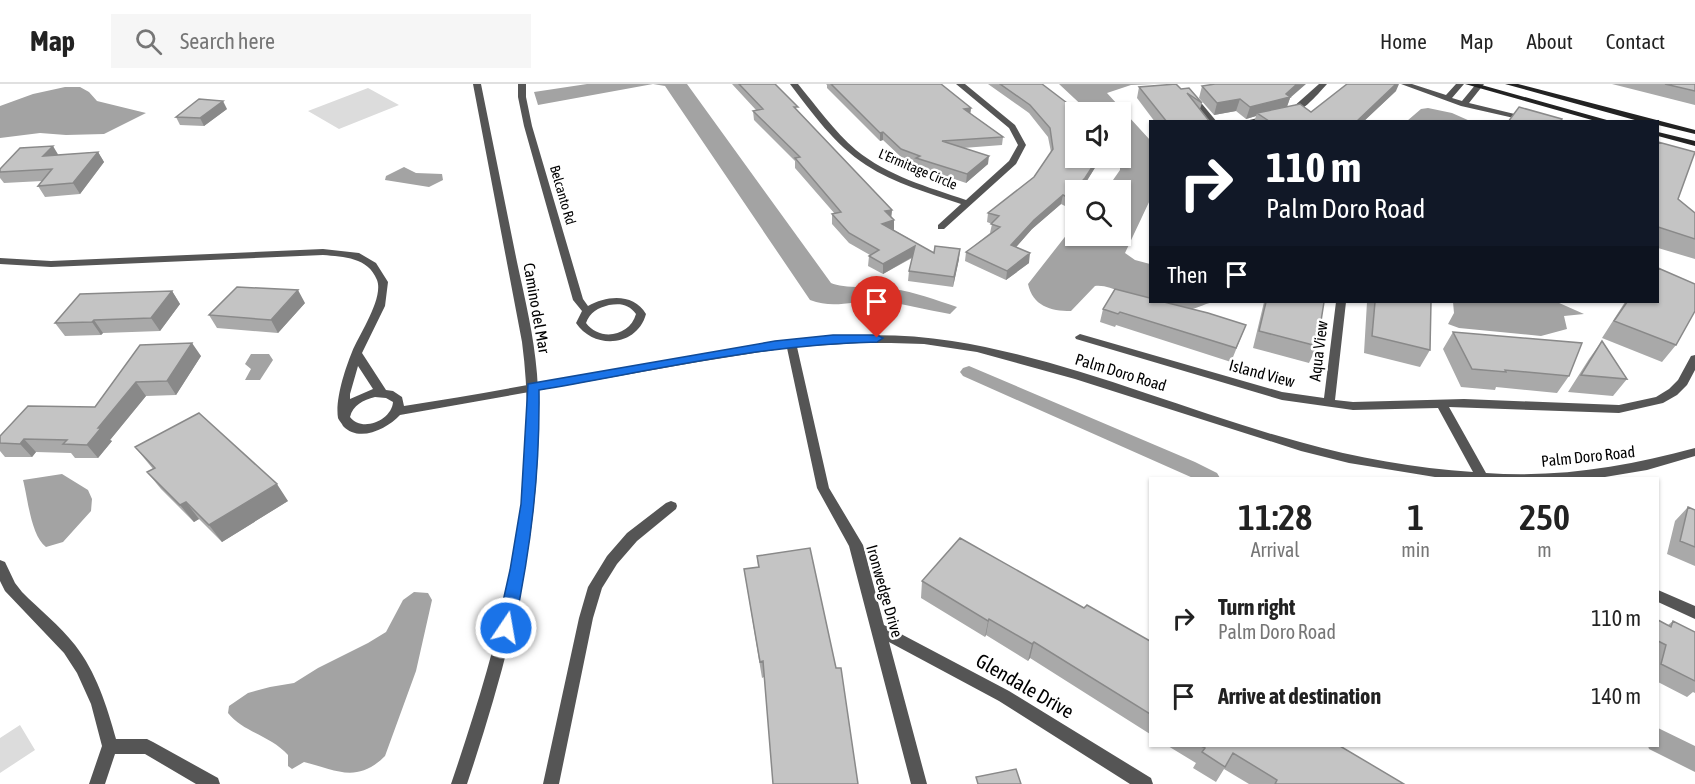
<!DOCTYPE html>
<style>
:root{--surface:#fff;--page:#f6f6f6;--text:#222;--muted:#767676;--line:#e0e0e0}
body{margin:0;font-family:"Asap Condensed",sans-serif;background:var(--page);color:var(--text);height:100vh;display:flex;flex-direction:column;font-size:22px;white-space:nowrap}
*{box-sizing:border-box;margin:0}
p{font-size:20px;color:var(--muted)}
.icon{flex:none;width:33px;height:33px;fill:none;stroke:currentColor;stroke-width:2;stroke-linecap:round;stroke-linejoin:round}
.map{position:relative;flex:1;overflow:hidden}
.drawer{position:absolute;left:1149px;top:393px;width:510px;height:270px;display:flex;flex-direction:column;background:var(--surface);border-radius:0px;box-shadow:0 2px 4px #0004}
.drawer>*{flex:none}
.banner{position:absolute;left:1149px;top:36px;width:510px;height:183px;border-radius:0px;box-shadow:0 2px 4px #0004;background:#111827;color:#fff;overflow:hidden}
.buttons{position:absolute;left:1065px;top:18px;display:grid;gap:12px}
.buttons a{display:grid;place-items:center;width:66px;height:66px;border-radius:0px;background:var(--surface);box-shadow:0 2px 4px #0004;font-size:30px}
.pin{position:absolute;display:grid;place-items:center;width:51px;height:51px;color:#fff;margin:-62px -26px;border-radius:50% 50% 50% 0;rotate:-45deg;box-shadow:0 0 6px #0007}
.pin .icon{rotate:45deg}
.me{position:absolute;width:66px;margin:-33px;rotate:12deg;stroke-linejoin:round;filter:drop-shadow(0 0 4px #0008)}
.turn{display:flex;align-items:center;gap:21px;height:126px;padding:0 18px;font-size:27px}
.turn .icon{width:78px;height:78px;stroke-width:2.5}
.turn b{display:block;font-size:42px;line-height:51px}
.then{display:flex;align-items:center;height:57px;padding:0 18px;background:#0003;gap:12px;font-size:22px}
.eta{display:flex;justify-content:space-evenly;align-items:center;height:102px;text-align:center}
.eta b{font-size:36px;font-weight:600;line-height:42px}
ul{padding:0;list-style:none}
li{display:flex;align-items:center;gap:18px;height:78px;padding:0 18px}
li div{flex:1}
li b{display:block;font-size:22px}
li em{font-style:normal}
header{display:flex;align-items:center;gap:36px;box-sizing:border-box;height:84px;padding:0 30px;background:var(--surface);border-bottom:2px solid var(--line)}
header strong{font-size:28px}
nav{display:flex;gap:33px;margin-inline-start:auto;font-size:21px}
.search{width:420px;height:54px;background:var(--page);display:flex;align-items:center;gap:15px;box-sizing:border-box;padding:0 21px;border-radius:0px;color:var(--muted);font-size:22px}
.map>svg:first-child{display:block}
.green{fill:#dcdcdc}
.water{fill:#a3a3a3}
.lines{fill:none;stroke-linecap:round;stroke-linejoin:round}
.canal{fill:#a3a3a3;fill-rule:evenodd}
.minor{fill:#555;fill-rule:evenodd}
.tertiary{fill:#555;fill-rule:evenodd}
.secondary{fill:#222;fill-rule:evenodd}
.wall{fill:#a9a9a9}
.shaded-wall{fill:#898989}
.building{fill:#c4c4c4;stroke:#898989;stroke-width:1.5}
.route{fill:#1a73e8;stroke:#114b97;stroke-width:1.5}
.labels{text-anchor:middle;stroke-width:5;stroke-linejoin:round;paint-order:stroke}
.far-street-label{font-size:14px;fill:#000;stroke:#fff}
.street-label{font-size:16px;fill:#000;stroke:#fff}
.near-street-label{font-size:20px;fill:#000;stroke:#fff}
</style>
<header>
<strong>Map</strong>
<div class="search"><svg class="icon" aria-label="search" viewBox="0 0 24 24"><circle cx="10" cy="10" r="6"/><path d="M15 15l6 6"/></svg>Search here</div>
<nav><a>Home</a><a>Map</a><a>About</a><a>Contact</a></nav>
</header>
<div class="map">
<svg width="1695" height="700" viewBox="0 0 1695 700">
<rect width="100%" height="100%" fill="#fff"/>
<path class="green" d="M368,4L399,21L339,45L308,27Z
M20,641L35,666L0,689V654Z"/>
<path class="water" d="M587,0H687L831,199C843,205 876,202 893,205C915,208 936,216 957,223L950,230C926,226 899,218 875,217C852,217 833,225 810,216L665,2L653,0L538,21L534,8Z
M1059,0H1155L1131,1L1107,9L1150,56V116L1125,169L1135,176L1150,180V218H1213C1204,220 1194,226 1186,226C1165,227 1140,215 1122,208C1112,205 1105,201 1095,202L1071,227C1050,227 1033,222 1028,200L1075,140L1076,152H1120V106H1106L1120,86V28H1089Z
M65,3H80L89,8L97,17L146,29L104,50L66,51L40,49L0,54V22L33,10Z
M1428,24L1452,29L1470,37H1407L1421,25Z
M404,83L416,89L442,90L443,96L429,103L385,96L386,92Z
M1453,218H1557L1584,230L1564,232L1567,245L1541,252L1459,244L1448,240L1454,229Z
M251,270H269L273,276L260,296H245L251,285L245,280Z
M62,390L88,406L92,415L91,427L63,458L46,463C31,452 28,415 23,396Z
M414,508L428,509L432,516L416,587L385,672C357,700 336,686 304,678L292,685L288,682V671C271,652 243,648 228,629L229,622L248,609L270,603L294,599L318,584L368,559L386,548L403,516Z"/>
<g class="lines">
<path class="canal" d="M969,282L1195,378L1217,389L1220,394H1193L963,292L960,288L963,284Z
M1658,644L1695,662V688L1649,665L1648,662H1658Z"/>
<path class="minor" d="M518,0H526V13L532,42L583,215L588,222C607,211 634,209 646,230C637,263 594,266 576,239L582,227L573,216L524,42L518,13ZM609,221C620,219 629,220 636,230C630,252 600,258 586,239C590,228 598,224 609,221Z
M790,0H798C817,23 834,47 856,66C888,92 928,103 966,116L1009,77L1018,61L1009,44L956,0H965L1015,41L1026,61L1016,80L944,145H938V141L961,120C929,109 895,100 866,81C835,61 812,29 790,0Z
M1319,0H1327C1317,11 1300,32 1284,32V28L1292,24Z
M1401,0H1412L1446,11L1456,0H1464L1452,14L1462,17L1476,0H1484L1469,19L1548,38H1531L1461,22Z
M1187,9H1193L1217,38H1208L1187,13Z
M1270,31L1274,33L1273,35L1259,38H1241Z
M323,165L359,169L376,179L388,198L385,222L362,269L386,306L393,307L402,313L404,322C495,308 585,290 675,275C766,259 859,242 952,257C1072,276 1184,327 1300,358C1357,374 1415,384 1473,388L1438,324L1353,326L1282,316L1076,255L1075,253L1080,250L1282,308L1324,314L1336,218H1346L1335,316L1353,318L1464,315L1619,321L1656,313L1669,305L1678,296L1691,272L1695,271V286L1687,301L1677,311L1663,319L1619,329L1449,323L1486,389C1557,394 1626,383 1695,364V372L1647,386L1599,394H1441L1349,379L1301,367L1075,295L977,268L924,260L891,259H859L797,263L829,404L863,461L884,541L1009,607L1151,694L1153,700H1130L999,617L889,558L927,700H911L849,462L817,404L787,264L698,278L400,331C387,345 359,359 343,342C343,341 338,335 338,334C335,316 345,285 352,268C359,251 384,214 377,196C368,173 344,173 323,171L51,183L0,180V174L51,177ZM358,282L373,305L350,315V310ZM375,313L386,314L393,318C392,336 362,349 350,333C353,321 363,316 375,313Z
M671,417L676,419L677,422L676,425L637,457L617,480L602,504L593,534L559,700H543L579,534L588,503L607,472L627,449L666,419Z
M0,476L5,478L15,499L22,508C39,525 60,542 75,561C96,588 107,622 116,655H147L153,658L218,694L220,700H196L145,670H115L105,700H89L102,662L91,620L77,589L64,569L5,507L0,497Z
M1658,506L1695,522V535L1658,518Z"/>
<path class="tertiary" d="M473,0H481C493,59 505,119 517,178C525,215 534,252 537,290C547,431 511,568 467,700H451C499,559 542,409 522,258Z"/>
<path class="secondary" d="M1465,0H1478L1614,38H1599Z
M1505,0H1518L1695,46V50L1658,41V38H1642Z
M1658,48L1695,57V62L1658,52Z"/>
</g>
<path class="wall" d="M732,0H775L798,27L892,126L891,133L894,136V146L934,169L959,175L953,203L908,197L909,187L912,174L883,190L868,182L869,172L870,171L849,159L832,140V130H835L795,84V77L754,36L753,27L756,26Z
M826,0H941L971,24L970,29L1003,53L1002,61L963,64L988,80L966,99L916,82V79L901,73L883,56L880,57L827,4V1Z
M988,0H1042L1098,74L1096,82L1083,103L1080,106H1076L1065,122L1061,120L1032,145L1016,163L1029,179L1006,196L965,177L966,168L990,149L992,140L987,138L988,129L1034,93L1051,68L1048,53L1029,29Z
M1612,0H1695V21Z
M1202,2L1290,14L1287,23L1311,28L1396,7L1363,38H1254L1256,32L1246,35L1236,27L1214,31L1199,14Z
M1139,3L1181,5L1202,19L1200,25L1210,38H1155L1137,14Z
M227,25L204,42L180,41L176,33Z
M1658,58L1678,115L1695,129V175L1658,164Z
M98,68L104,78L80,110L45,113L38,102L42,97L4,99L0,94V85L58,71Z
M172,207L180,220L160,247L103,249L101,251L65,252L55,239Z
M1264,218H1324L1317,262L1309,279L1253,264Z
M1367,218H1431L1430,266L1420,283L1364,269Z
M1625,218H1658L1676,261L1662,278L1602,254Z
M305,219L278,249L217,244L209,231Z
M1103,225L1246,241L1231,278L1116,241L1115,243L1100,238Z
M1453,248L1569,292L1557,309L1496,303L1495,306L1461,303L1443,265Z
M1602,257L1627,295L1613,312L1568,308L1589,275Z
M140,261L201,272L176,311L146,312L110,356L112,357L98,374H75L71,369L36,368L32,373H5L0,367V352L95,323Z
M135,363L288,417L222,458L199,435L194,438L161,405L147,388L153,385Z
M1688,423L1695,426V482L1667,470L1675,437Z
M757,472L858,700L764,593L762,594L744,485L758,483Z
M922,497L1084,524L1150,557V650L1030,574L1028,577L986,551L985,553L921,514Z
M1658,536L1668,541L1673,537L1695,548V609L1693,608L1687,613L1658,598Z
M1168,662H1340L1404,700H1249L1224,685L1216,698L1193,684L1196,679Z"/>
<path class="shaded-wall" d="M1297,0H1306L1290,14L1286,25L1257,29L1256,32L1246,35L1250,23L1286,10Z
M1396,0H1399L1396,7L1363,38H1356Z
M1240,15L1236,27L1214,31L1217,19Z
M223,17L227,25L204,42L200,34Z
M971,24L970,32L964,25Z
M883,48V56L880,57V49Z
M53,62L59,72H43Z
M98,68L104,78L80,110L73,99Z
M989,72L988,80L966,99L967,90Z
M1098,74L1096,82L1083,103L1080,106H1076V111L1065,122L1067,113Z
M1063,111L1061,120L1032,145L1010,170L1011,161L1034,136Z
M892,126L891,135L885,127Z
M894,136V146L882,140Z
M915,162L914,172L883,190V180Z
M960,165L959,175L953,203L954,193Z
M1030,169L1029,179L1006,196L1007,187Z
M298,206L305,219L278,249L271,236Z
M172,207L180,220L160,247L151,234Z
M94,236L103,249L101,251L92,238Z
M192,259L201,272L176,311L167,297Z
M136,298L146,312L110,356L112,357L98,374L87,361L98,344Z
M24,355L36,368L32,373L20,360Z
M277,400L288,417L222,458L209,441Z
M186,418L199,435L194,438L180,421Z
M989,535L986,551L985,553L988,537Z
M1034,558L1030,574L1028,577L1032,560Z"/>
<path class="building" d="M739,0H775L798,23H794L892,126L885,127L894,136L882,140L934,169L935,162L960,165L954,193L909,187L915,162L883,180L869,172L879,166L849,149L832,130L841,128L795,74L800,73L753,27L763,25Z
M831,0H941L971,24L964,25L1003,53L942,57L989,72L967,90L916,74L920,72L901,65L883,48L880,49Z
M1000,0H1042L1071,22L1077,28H1076V74H1098L1085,94L1067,113L1063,111L1034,136L1011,161L1030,169L1007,187L966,168L1000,143L991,140L999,132L988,129L1034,93L1053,65L1050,44L1030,21Z
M1176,0L1181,5L1189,4L1202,19L1187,9L1210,38H1167L1139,3Z
M1215,0H1297L1286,10L1290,13L1250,23L1240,15L1217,19L1202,2Z
M1347,0H1396L1356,38H1268L1269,37L1257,29L1300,20L1311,28Z
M1665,0H1695V7Z
M199,15L223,17L200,34L176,33Z
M1519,23L1562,35L1560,38H1508Z
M1658,58L1695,68L1678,115L1695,129V155L1658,143Z
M53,62L43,72L98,68L73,99L38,102L52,85L0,88V85L20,64Z
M1658,184L1695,200V227L1676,261L1614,237L1627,218H1658Z
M237,203L298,206L271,236L209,231Z
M1115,205L1150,214V218H1164L1208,229L1246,241L1236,264L1120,228L1118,230L1103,225Z
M172,207L151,234L94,236L92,238L55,239L80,210Z
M1266,218H1324L1317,262L1259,247Z
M1375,218H1431L1430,266L1372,252Z
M1453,248L1582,259L1569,292L1505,286L1506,288L1472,285Z
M1602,257L1627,295L1581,291Z
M192,259L167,297L136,298L98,344H101L87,361L63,360L67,356L24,355L20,360L0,359V352L28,322L95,323L140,261Z
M199,329L277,400L209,441L186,418L180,421L147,388L155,384L135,363Z
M1688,423L1695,426V463L1680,457Z
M960,454L1084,524L1087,521L1150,557V630L1034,558L1032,560L989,535L988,537L922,497Z
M810,464L836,584H841L858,700H773L763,577L760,578L744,485L759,483L757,472Z
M1658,536L1671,543L1673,537L1695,548V597L1661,580L1666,561L1658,557Z
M1201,662H1340L1404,700H1275L1277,696L1233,669L1225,683L1202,668L1205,664Z
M1016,685L1021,700H978L976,693Z"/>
<path class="route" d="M833,251H877L883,254L877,258C763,260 651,287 539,306C540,389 531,463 514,544L511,549L506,551L500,549L497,544L510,486L521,420L528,300L775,257Z"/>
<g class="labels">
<g class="far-street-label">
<text transform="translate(918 85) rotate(23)" y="5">L'Ermitage Circle</text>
<text transform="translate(563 111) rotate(74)" y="5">Belcanto Rd</text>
</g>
<g class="street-label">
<text transform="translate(537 224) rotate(80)" y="6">Camino del Mar</text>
<text transform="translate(1318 267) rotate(-83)" y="6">Aqua View</text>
<text transform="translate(1121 288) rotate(17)" y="6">Palm Doro Road</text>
<text transform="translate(1262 289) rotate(15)" y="6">Island View</text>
<text transform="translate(1588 372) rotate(-6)" y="6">Palm Doro Road</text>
<text transform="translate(885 507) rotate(74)" y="6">Ironwedge Drive</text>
</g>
<g class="near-street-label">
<text transform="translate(1025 602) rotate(30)" y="7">Glendale Drive</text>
</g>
</g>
</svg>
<div class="buttons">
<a><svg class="icon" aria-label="sound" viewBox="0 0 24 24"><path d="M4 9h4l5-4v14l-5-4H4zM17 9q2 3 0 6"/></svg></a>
<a><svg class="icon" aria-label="search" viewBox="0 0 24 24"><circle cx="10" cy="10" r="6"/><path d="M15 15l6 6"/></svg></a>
</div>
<div class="pin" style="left:877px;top:254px;background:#d93025"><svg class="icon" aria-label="arrive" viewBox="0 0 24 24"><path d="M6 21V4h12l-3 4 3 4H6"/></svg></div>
<svg class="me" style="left:506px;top:544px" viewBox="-20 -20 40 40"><circle r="17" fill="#1a73e8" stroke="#fff" stroke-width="3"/><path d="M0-11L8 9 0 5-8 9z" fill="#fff"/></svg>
<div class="banner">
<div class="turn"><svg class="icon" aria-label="right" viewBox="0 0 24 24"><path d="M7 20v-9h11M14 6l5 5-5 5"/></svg><div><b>110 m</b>Palm Doro Road</div></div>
<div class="then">Then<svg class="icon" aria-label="arrive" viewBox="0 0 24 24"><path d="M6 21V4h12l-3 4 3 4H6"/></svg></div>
</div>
<section class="drawer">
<div class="eta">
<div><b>11:28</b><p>Arrival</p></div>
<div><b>1</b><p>min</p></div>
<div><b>250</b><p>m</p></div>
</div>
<ul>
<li><svg class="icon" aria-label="right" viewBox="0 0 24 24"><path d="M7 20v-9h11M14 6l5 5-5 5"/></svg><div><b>Turn right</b><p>Palm Doro Road</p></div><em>110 m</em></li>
<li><svg class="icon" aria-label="arrive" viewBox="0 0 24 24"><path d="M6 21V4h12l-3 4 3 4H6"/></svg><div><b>Arrive at destination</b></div><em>140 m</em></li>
</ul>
</section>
</div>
